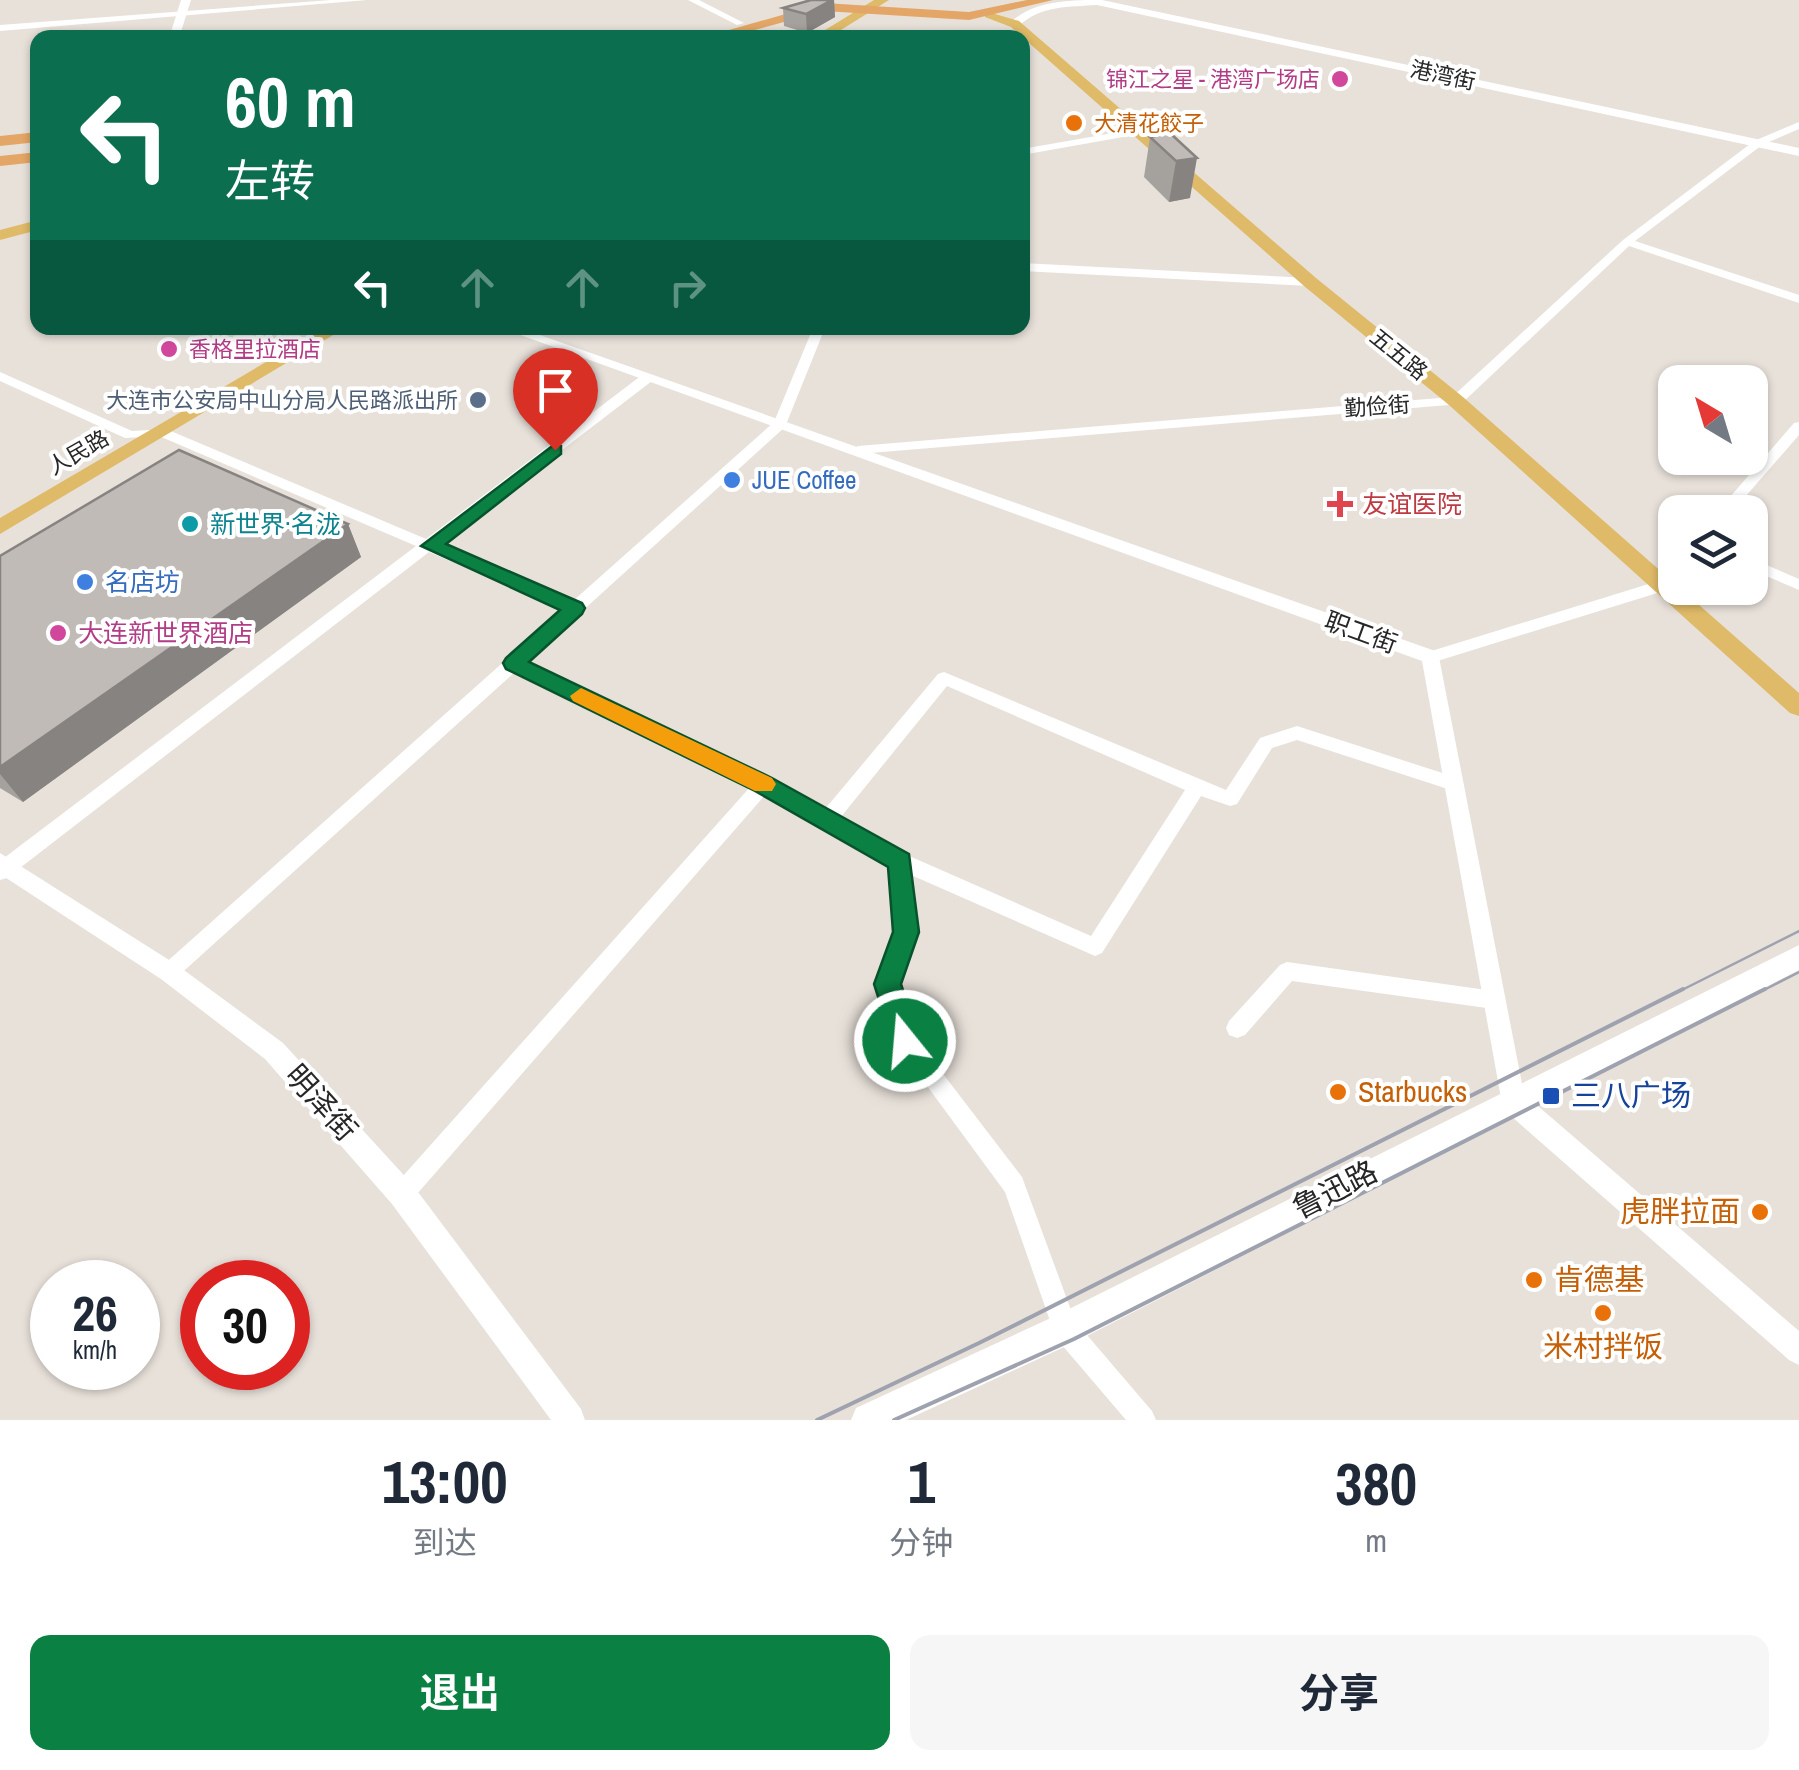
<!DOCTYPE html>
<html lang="zh">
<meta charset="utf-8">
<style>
:root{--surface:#fff;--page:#f6f6f7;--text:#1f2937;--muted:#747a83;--accent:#0b8043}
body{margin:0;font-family:"Archivo Narrow","Noto Sans SC",sans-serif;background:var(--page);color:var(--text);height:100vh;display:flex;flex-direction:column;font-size:38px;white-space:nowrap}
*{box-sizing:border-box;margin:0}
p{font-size:32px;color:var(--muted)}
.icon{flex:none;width:55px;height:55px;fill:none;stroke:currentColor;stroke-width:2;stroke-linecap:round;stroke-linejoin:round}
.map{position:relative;height:1420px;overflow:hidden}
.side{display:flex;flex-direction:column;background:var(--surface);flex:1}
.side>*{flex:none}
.hud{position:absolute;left:30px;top:30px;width:1000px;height:305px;border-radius:20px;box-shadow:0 2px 8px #0004;background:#0b6e4f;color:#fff;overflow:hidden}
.needle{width:65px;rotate:322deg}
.buttons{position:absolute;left:1658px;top:365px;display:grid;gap:20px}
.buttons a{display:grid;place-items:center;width:110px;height:110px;border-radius:20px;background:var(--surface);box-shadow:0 2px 8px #0004;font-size:50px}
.speed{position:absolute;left:30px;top:1260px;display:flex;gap:20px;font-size:50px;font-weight:700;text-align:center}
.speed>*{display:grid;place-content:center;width:130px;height:130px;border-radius:50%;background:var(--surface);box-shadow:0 2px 8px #0004;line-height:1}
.speed small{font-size:25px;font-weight:400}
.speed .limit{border:15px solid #d22;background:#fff;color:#111}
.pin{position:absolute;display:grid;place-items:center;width:85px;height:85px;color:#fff;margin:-102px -42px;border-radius:50% 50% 50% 0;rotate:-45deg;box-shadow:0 0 10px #0007}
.pin .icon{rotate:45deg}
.me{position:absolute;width:110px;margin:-55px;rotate:343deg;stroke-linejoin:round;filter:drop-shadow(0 0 8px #0008)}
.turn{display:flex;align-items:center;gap:35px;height:210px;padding:0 30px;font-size:45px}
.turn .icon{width:130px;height:130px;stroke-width:2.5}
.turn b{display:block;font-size:70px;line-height:85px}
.lanes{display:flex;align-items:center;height:95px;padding:0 30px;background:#0003;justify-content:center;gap:50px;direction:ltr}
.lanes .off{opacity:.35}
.eta{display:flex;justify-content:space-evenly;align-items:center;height:170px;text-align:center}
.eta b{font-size:60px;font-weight:700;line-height:70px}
.button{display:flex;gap:20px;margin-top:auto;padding:20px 30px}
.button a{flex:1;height:115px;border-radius:20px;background:var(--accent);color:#fff;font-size:40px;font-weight:700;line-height:115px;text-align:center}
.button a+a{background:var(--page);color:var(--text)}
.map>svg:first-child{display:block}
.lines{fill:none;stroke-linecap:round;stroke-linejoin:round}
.minor{fill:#fff;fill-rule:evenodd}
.tertiary{fill:#fff;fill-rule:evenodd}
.secondary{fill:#fff;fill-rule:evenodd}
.primary{fill:#dfba68;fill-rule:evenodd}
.trunk{fill:#e4a666;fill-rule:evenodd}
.tram-far1{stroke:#9ea2af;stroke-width:2.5}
.tram{stroke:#9ea2af;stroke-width:4}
.wall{fill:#a5a19d}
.shaded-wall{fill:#868380}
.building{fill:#c0bbb7;stroke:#868380;stroke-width:2.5}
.route{fill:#0b8043;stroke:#07532c;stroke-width:2.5}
.slow{fill:#f59e0b}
.hotel-dot{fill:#d1479c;stroke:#fff;stroke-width:4}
.food-dot{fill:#e8710a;stroke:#fff;stroke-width:4}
.service-dot{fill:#5c6f8a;stroke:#fff;stroke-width:4}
.shop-dot{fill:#3f7fe0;stroke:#fff;stroke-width:4}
.health-dot{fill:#e0444e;stroke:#fff;stroke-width:4}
.culture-dot{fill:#0f9aa8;stroke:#fff;stroke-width:4}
.transit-dot{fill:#1a4fb4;stroke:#fff;stroke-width:4}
.labels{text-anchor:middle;stroke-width:8;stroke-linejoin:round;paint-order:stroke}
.far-street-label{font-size:22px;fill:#272727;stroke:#fff}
.far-hotel-label{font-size:22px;fill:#b23c85;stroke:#fff;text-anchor:end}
.far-food-label{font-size:22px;fill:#c56008;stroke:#fff;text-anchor:start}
.far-service-label{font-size:22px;fill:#4e5e75;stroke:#fff;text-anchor:end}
.shop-label{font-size:25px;fill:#366cbe;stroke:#fff;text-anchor:start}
.health-label{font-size:25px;fill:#be3a42;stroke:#fff;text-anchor:start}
.culture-label{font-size:25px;fill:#0d838f;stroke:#fff;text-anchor:start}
.street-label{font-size:25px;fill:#272727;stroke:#fff}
.hotel-label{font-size:25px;fill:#b23c85;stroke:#fff;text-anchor:start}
.near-food-label{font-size:30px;fill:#c56008;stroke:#fff;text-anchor:start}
.near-transit-label{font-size:30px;fill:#164399;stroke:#fff;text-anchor:start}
.near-street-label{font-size:30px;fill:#272727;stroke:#fff}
</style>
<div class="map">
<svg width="1799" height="1420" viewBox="0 0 1799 1420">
<rect width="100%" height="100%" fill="#e8e1da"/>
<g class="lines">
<path class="minor" d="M331,0H367L0,31V25Z
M688,0H699L744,23L737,25Z
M1799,122V129L1762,145L1635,241L1799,295V303L1629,246L1461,404L858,454L851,450L858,446L1452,397L1623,240L1754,141Z
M1136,129L1140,130V134L1022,155V149Z
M1022,263L1310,278L1316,282L1310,286L1022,271Z
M813,328H825L785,427L526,662L771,779L825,809L938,674L944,672L1226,790L1260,738L1297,726L1461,779L1463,784L1461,789L1454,791L1297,740L1272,748L1237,804L1230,806L1201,796L1102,953L1095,956L911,875L916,932L898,984L914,1036L1022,1177L1075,1321L1152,1411L1156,1420H1126L1056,1338L1005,1192L894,1041L876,984L896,932L891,865L766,794L410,1202L402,1206L394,1202L390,1194L394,1186L751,786L516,671L176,978L169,981L162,978L159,972L162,966L563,609L429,552L7,878L0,880V861L416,546L159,436L125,438L0,381V372L132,431L166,429L426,539L642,375H652V381L439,544L573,601L774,422ZM947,686L1185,790L1091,936L907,855L840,818Z
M1799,422V435L1732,512H1717L1794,423Z
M1750,558L1799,579V590L1750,569Z
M1675,565V580L1667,590L1431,663L1423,657L1425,653L1655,582L1669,566Z
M1287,962L1494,991L1502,993L1505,1000L1502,1007L1494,1009L1292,981L1245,1035L1237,1038L1229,1035L1226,1028L1229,1021L1280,965Z"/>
<path class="tertiary" d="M181,0H191L179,38H169Z
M501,328H520L1438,652L1524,1094L1799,1331V1365L1789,1360L1503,1109L1422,661Z
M0,853L177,965L283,1043L412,1184L581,1409L585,1420H551L392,1204L265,1059L161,979L0,874Z"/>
<path class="secondary" d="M1102,0L1799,148V156L1097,5C1070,7 1040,5 1019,26L1009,24C1032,0 1071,0 1102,0Z
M1799,945V970L1077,1341L906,1420H851L856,1408L1053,1317Z"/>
<path class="primary" d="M874,0H889L828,38H812Z
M985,11L1019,21L1316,278L1463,397L1799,693V716L1790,713L1449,405L1304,286L1011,27L985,17Z
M38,220V230L0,240V230Z
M324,328H345L0,534V518Z"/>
<path class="trunk" d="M1027,0H1053L969,20L824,11L726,38H701L824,3L969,12Z
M38,132V142L0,146V136Z
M38,152V162L0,166V156Z"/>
<path class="tram-far1" d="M1678,992L1799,931
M1760,992L1799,972"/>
<path class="tram" d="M817,1420L979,1343L1683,989
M894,1420L1074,1339L1765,989"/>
</g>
<path class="wall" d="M811,0H834L835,17L807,33L784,26L783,8Z
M1170,133L1190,198L1169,202L1144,177L1150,137Z
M348,524L361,557L23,802L0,788V556Z"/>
<path class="shaded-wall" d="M832,0H834L835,17L807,33L806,14Z
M1197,158L1190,198L1169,202L1176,161Z
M348,524L361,557L23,802L0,774V767Z"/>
<path class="building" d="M811,0H832L806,14L783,8Z
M1170,133L1197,158L1176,161L1150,137Z
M179,450L348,524L0,767V556Z"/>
<path class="route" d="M555,444L561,446V454L446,544L582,603L585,608L582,614L529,662L772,778L909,854L919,932L901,984L919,1041L915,1050L905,1054L895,1050L874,984L893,932L888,867L755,791L506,669L503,663L506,658L560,610L421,546Z"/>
<path class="slow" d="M581,688L772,778L776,784L772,791H755L573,701L570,696Z"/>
<g class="hotel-dot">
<circle cx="1340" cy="79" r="10"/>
<circle cx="169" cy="349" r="10"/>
<circle cx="58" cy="633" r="10"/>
</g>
<g class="food-dot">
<circle cx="1074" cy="123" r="10"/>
<circle cx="1338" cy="1092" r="10"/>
<circle cx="1760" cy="1212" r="10"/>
<circle cx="1534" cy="1280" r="10"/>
<circle cx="1603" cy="1313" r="10"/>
</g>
<circle class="service-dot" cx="478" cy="400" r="10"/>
<g class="shop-dot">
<circle cx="732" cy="480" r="10"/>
<circle cx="85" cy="582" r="10"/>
</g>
<path class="health-dot" d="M1335 489h10v10h10v10h-10v10h-10v-10h-10v-10h10z"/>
<circle class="culture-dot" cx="190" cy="524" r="10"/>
<rect class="transit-dot" x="1541" y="1086" width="20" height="20" rx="5"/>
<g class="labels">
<g class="far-street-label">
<text transform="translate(1443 75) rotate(12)" y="8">港湾街</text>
<text transform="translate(1399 354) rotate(39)" y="8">五五路</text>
<text transform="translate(1377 406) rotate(-4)" y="8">勤俭街</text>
<text transform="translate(78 452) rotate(-30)" y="8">人民路</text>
</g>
<g class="far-hotel-label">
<text x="1320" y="87">锦江之星 - 港湾广场店</text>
<text x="189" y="357" text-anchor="start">香格里拉酒店</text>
</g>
<g class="far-food-label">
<text x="1094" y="131">大清花餃子</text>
</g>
<g class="far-service-label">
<text x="458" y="408">大连市公安局中山分局人民路派出所</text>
</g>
<g class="shop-label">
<text x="752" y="489">JUE Coffee</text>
<text x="105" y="591">名店坊</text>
</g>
<g class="health-label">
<text x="1362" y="513">友谊医院</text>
</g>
<g class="culture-label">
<text x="210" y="533">新世界·名泷</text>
</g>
<g class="street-label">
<text transform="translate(1361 632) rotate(20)" y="9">职工街</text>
</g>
<g class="hotel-label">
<text x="78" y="642">大连新世界酒店</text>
</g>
<g class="near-food-label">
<text x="1358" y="1102">Starbucks</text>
<text x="1740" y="1222" text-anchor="end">虎胖拉面</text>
<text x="1554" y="1290">肯德基</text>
<text x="1603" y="1357" text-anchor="middle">米村拌饭</text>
</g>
<g class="near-transit-label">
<text x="1571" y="1106">三八广场</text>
</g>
<g class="near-street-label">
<text transform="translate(321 1103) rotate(48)" y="10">明泽街</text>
<text transform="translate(1335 1190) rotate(-27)" y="10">鲁迅路</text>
</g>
</g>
</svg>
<div class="buttons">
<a><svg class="needle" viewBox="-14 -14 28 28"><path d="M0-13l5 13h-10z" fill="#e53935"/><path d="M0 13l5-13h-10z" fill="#747a83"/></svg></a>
<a><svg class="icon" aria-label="layers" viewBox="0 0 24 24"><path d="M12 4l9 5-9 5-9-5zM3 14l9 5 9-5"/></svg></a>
</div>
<div class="speed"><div>26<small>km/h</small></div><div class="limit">30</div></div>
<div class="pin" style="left:555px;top:450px;background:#d93025"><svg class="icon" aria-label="arrive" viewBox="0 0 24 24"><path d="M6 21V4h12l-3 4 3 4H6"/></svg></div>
<svg class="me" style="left:905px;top:1041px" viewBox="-20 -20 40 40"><circle r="17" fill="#0b8043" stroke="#fff" stroke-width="3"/><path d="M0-11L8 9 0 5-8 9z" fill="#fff"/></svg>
<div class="hud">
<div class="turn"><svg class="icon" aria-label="left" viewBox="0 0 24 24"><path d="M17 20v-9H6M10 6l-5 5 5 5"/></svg><div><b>60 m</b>左转</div></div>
<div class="lanes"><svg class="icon" aria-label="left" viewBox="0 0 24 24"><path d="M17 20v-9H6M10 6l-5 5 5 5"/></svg><svg class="icon off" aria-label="ahead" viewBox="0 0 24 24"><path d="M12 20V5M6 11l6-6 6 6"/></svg><svg class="icon off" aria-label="ahead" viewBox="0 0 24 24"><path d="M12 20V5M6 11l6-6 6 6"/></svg><svg class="icon off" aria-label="right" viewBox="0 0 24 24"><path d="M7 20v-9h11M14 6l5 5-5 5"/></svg></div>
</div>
</div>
<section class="side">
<div class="eta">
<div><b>13:00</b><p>到达</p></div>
<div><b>1</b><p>分钟</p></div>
<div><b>380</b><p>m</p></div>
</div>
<div class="button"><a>退出</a><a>分享</a></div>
</section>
